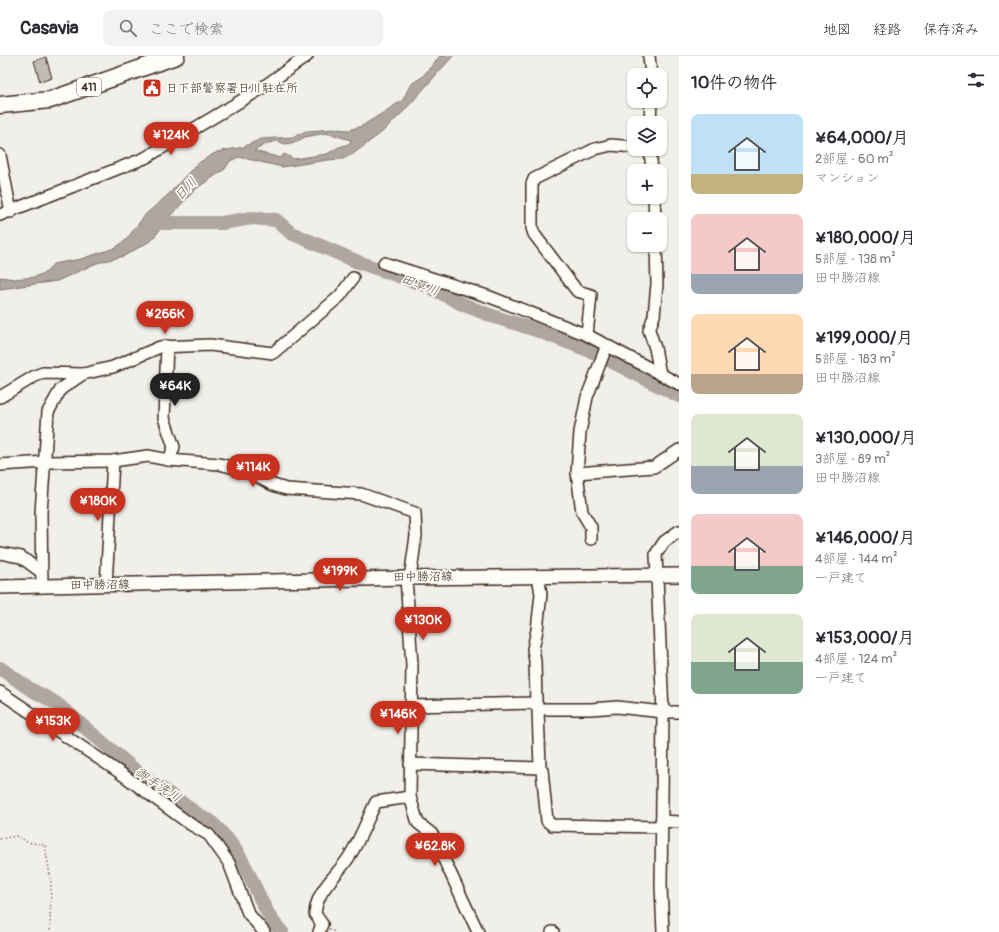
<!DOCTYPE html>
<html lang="ja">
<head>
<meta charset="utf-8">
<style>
	:root { --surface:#fff; --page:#f2f2f3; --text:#2b2b33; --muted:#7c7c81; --line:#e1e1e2; --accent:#c8321e }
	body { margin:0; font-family:Pangolin,"Klee One",sans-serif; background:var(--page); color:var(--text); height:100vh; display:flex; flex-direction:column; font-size:15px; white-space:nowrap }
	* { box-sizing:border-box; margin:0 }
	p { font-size:13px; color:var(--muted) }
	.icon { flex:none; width:22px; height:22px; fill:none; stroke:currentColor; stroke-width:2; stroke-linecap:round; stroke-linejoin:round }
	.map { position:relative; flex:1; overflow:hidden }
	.drawer { display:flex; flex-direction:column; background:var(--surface); width:320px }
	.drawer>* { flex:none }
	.fabs { position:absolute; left:627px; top:12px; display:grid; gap:8px }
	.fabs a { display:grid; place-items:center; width:40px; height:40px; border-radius:8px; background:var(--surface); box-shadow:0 1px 3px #0004; font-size:20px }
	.price { position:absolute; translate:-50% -34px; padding:0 9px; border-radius:14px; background:var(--accent); color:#fff; font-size:13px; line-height:26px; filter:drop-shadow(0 1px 2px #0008) }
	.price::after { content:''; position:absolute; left:50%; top:24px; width:12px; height:9px; margin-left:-6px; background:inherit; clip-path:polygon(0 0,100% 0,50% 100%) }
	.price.active { background:#222; color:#fff }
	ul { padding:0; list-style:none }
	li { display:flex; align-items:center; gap:12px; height:100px; padding:0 12px }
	li span { display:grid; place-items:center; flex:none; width:112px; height:80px; border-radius:8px; color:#555 }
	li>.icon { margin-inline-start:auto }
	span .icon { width:48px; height:48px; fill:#fffc; stroke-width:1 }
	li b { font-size:17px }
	h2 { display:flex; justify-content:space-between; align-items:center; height:48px; padding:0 12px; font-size:17px }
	header { display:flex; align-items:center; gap:24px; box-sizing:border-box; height:56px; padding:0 20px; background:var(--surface); border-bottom:1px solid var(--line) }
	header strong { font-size:19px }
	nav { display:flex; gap:22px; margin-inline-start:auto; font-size:14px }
	.search { width:280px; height:36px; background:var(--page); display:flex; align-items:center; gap:10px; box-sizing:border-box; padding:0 14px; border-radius:8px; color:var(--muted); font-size:15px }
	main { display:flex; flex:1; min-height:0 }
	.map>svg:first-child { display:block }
</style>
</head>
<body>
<header>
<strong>Casavia</strong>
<div class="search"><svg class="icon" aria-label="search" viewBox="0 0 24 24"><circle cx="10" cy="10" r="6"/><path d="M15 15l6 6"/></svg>ここで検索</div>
<nav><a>地図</a><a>経路</a><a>保存済み</a></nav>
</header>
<main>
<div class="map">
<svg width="679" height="876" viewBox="0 0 679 876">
	<rect width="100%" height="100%" fill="#f1efea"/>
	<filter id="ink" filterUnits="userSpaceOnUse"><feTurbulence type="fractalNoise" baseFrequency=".025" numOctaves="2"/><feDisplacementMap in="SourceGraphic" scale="8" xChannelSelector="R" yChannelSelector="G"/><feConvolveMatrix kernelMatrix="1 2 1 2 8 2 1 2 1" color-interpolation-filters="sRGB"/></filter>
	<g filter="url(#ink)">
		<path fill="#aea69f" stroke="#80746b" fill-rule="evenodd" d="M440 0H453L403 56 381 77 353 98 343 103 328 104 282 111 239 101 230 105 225 113 197 132 167 163 176 167 162 171 152 184 124 200 97 207 57 225 0 233V221L15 223 34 221 47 216 53 208 81 203 115 192 126 184 146 158 169 138 189 116 200 106 217 96 243 91 261 83 293 81 306 75 334 73 349 74 362 70 403 44 410 29 422 21ZM326 77 351 84 349 88 339 91 327 98 294 103 284 98 281 102 254 95 268 87 277 85 285 88 296 86 305 81Z"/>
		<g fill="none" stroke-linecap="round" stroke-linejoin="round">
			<g stroke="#aea69f" stroke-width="14">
				<path d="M158 167H222L252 162 276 164 291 177 358 206 430 231 462 248 492 260 536 274 593 296 679 340"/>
				<path d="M0 612 30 633 56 647 135 714 206 764H209C223 777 235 791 244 808 254 827 267 863 282 876"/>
			</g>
		</g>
		<path fill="#c1bcb4" stroke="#3b2a1e" d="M46 1 52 22 40 26 34 5Z"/>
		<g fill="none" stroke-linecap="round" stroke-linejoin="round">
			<defs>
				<g id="minor">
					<path d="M649 0 651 19"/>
					<path d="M650 67 651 45"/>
					<path d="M650 93 652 115"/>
					<path d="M0 99 11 156"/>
					<path d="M654 141 655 163"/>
					<path d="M0 159 145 102 259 34 307 0"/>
					<path d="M656 189 657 228 654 260 649 274 655 292 660 318"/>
					<path d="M384 207 490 241 587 279 679 328"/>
					<path d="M587 279 591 239 577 235 534 178 532 172V128L534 123 595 93 611 89 634 91"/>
					<path d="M167 290 164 362 174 391 169 404"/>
					<path d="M0 341 35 320 43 317 83 318"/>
					<path d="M0 409 46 406 113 405 148 400 169 404 219 408 247 415 273 429 286 433 361 438 415 457 416 480 410 522"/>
					<path d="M577 417 654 411 679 394"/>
					<path d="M591 483V471L582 456 577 417 580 376 587 341 607 289"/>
					<path d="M0 497 21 501 40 515"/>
					<path d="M538 520 541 538 537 574 533 593 535 605 536 647 538 653 540 712 542 714 547 765 552 769 661 771"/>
					<path d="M406 522 412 609 410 741 418 767 432 778 478 876"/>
					<path d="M106 529 113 405"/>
					<path d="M42 531 41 457 48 356 61 333 83 318 113 311 160 291 210 289 273 297 340 240 353 222"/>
					<path d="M0 636 119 716 190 768 209 779 229 807 248 857 264 876"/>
					<path d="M411 650 536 647"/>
					<path d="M538 653H591L617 651 663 656H679"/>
					<path d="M410 708 540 712"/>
					<path d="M661 765 679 766"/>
					<path d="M319 876 322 868 315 858C317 833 336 821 349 801 360 784 367 764 376 746L410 741"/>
					<path d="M552 876H553"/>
					<path d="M663 876 661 830 663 656 656 498 664 486 679 475"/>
				</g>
				<path id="major" d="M0 531 406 522 679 519"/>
				<path id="highway" d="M0 49 50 44 176 0"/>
			</defs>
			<use href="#minor" stroke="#3b2a1e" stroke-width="14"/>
			<use href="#major" stroke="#3b2a1e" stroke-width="16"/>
			<use href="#highway" stroke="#3b2a1e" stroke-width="19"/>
			<g stroke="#3b2a1e" stroke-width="1.5" stroke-dasharray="1 3" stroke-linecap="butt">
				<path d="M0 783 17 780 27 786 45 789 51 825 50 876"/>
				<path d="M329 873 335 876"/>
			</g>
			<use href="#minor" stroke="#fdfcf7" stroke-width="11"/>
			<use href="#major" stroke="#fdfcf7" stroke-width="13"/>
			<use href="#highway" stroke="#fdfcf7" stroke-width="16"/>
		</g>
	</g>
	<defs>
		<symbol id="civic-square" viewBox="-11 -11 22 22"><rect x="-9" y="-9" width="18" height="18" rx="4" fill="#c8321e" stroke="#fdfcf7"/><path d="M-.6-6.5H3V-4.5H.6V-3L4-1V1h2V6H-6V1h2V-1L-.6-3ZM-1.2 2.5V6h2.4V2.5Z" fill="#fff"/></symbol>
	</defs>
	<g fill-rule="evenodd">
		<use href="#civic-square" x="141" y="21" width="22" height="22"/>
	</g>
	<g text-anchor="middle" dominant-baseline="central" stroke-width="3.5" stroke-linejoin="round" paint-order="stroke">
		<rect fill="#fdfcf7" stroke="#75695f" stroke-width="1" x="77" y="22" width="24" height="18" rx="3"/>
		<g font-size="11" font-weight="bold" fill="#3b2a1e">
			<text x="89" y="31">411</text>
		</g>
		<g font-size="12" fill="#3b2a1e" stroke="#fdfcf7" text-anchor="start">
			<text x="166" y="32">日下部警察署日川駐在所</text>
		</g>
		<g font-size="12" fill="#3b2a1e" stroke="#fdfcf7">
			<text transform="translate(423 521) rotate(-1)">田中勝沼線</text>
			<text transform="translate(100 529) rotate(-1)">田中勝沼線</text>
		</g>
		<g font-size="13" font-style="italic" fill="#63554b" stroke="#fdfcf7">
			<text transform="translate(186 133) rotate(-47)">日川</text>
			<text transform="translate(420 229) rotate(21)">田草川</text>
			<text transform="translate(158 729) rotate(34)">御手洗川</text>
		</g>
	</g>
</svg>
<div class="fabs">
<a><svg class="icon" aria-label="locate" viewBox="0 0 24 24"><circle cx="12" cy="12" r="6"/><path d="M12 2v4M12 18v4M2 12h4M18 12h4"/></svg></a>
<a><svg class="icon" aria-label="layers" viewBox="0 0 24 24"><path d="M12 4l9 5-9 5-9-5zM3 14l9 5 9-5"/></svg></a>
<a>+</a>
<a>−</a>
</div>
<b class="price" style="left:171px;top:100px">¥124K</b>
<b class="price" style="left:165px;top:279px">¥266K</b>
<b class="price active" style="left:175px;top:351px">¥64K</b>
<b class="price" style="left:253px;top:432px">¥114K</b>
<b class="price" style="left:98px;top:466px">¥180K</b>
<b class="price" style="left:340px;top:536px">¥199K</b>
<b class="price" style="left:423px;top:585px">¥130K</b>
<b class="price" style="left:398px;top:679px">¥146K</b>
<b class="price" style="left:53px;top:686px">¥153K</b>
<b class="price" style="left:435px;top:811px">¥62.8K</b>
</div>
<section class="drawer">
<h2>10件の物件<svg class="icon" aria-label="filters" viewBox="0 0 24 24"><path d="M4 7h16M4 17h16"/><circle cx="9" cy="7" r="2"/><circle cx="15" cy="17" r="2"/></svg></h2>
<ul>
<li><span style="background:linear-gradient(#bfe0f5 75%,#c2b280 0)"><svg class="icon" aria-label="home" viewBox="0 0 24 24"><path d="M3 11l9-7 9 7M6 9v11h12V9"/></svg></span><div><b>¥64,000/月</b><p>2部屋 · 60 m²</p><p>マンション</p></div></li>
<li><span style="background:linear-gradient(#f6c9c9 75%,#9aa5b1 0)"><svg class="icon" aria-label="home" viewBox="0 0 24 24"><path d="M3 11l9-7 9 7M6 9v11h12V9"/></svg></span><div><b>¥180,000/月</b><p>5部屋 · 138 m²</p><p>田中勝沼線</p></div></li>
<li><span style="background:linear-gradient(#ffd9b3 75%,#b9a48a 0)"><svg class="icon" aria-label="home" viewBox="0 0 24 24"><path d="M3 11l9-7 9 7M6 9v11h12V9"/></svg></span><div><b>¥199,000/月</b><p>5部屋 · 183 m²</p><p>田中勝沼線</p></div></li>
<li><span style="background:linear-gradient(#dfe7d0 65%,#9aa5b1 0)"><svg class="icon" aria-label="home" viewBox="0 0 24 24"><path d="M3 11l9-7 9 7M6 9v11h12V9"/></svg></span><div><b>¥130,000/月</b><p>3部屋 · 89 m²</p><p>田中勝沼線</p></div></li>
<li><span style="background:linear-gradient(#f6c9c9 65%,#7fa58c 0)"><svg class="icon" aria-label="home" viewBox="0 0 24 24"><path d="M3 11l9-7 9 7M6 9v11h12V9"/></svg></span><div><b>¥146,000/月</b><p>4部屋 · 144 m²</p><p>一戸建て</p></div></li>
<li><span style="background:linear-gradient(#dfe7d0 60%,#7fa58c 0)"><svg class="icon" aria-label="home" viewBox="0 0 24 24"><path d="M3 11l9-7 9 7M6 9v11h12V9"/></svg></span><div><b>¥153,000/月</b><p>4部屋 · 124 m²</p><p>一戸建て</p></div></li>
</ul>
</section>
</main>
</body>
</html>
